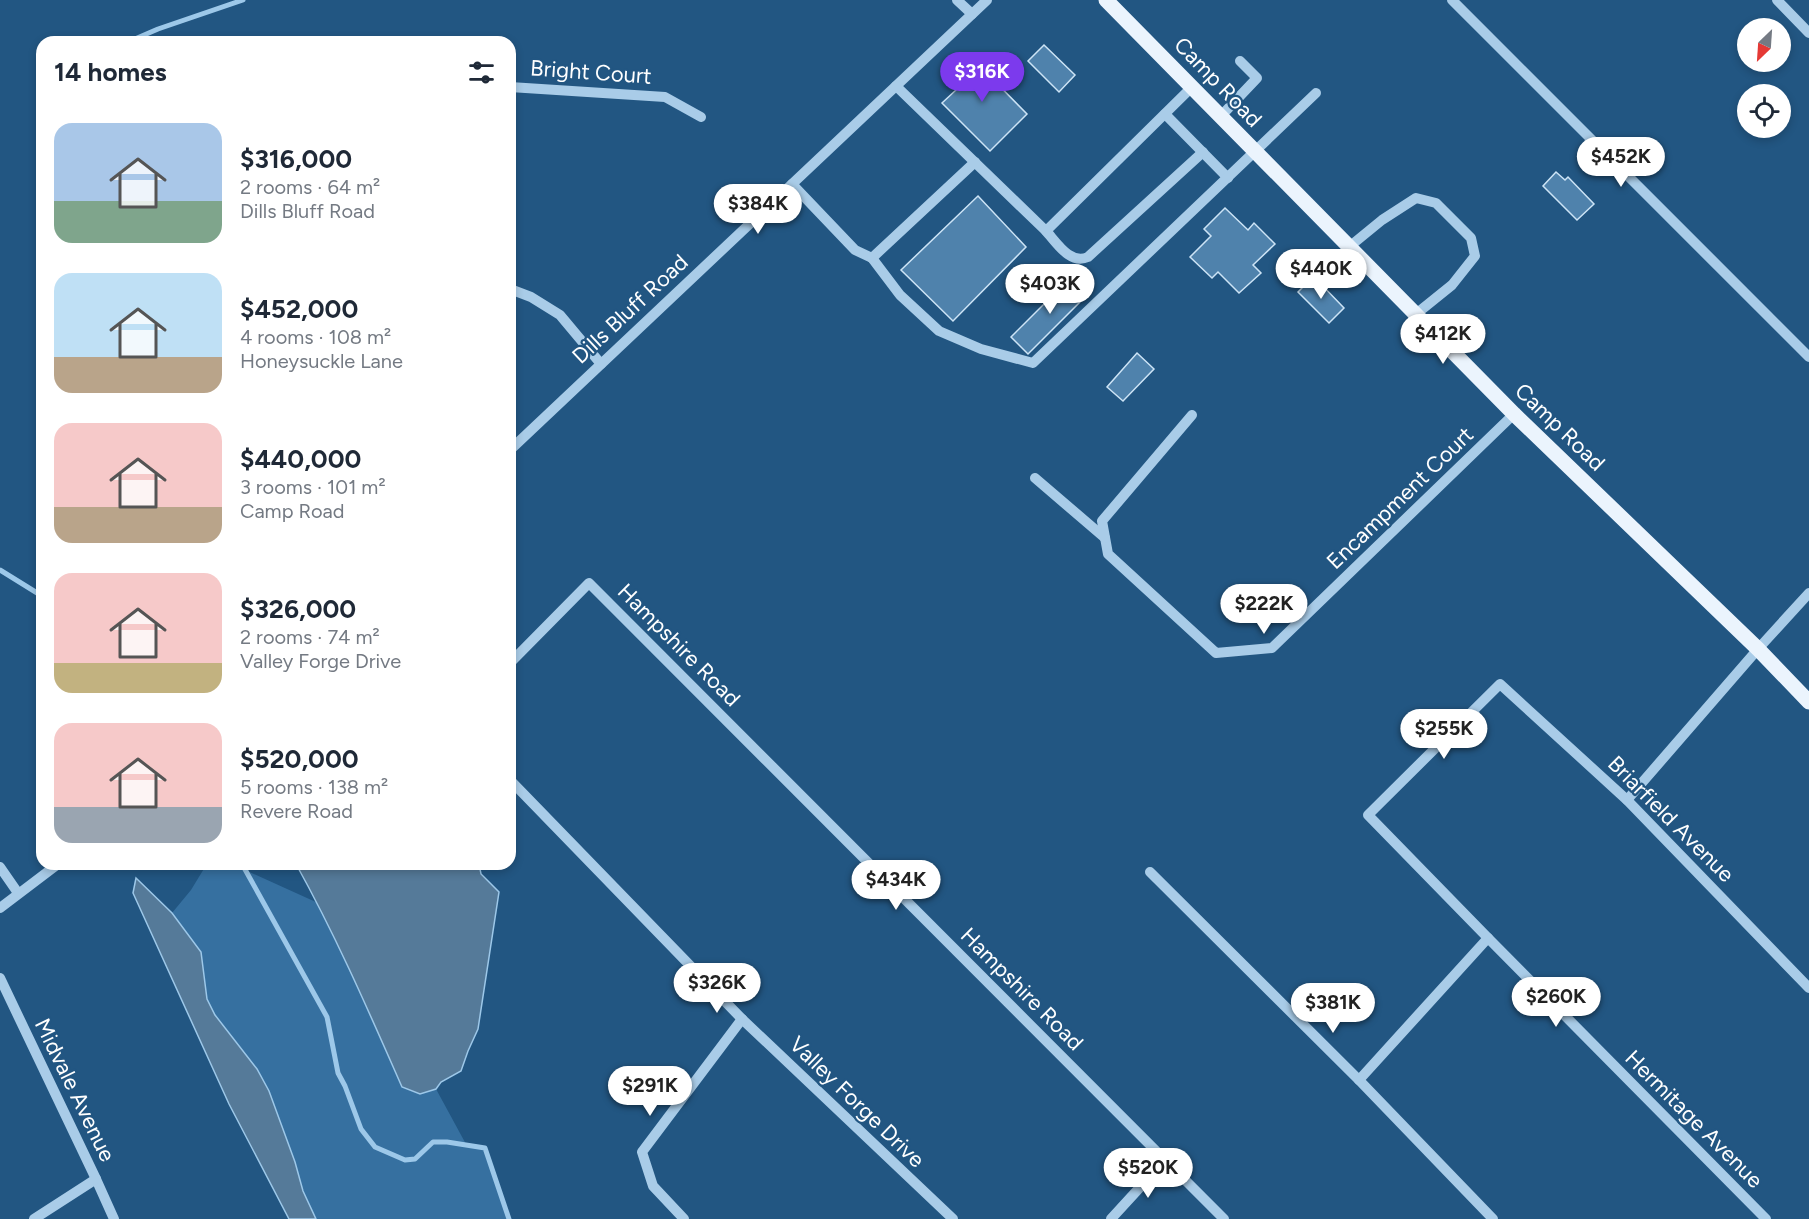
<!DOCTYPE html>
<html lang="en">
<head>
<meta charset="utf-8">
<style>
	:root { --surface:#fff; --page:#f6f6f7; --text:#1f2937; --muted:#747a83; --accent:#7c3aed }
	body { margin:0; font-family:Figtree,sans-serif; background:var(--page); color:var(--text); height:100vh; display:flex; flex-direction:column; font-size:22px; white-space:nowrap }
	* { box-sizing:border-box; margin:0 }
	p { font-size:20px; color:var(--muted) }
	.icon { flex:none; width:33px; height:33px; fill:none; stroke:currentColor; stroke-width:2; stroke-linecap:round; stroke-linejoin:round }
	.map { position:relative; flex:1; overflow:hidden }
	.details { position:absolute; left:36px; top:36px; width:480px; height:834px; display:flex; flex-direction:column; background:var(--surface); border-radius:18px; box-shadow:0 3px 9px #0003 }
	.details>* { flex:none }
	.needle { width:39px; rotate:205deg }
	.buttons { position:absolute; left:1737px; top:18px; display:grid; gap:12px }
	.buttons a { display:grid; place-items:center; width:54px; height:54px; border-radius:50%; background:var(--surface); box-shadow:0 3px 9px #0003; font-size:30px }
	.price { position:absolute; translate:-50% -51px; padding:0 14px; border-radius:21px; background:#fff; color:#222; font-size:20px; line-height:39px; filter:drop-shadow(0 2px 3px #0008) }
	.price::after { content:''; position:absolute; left:50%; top:36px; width:18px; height:14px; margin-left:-9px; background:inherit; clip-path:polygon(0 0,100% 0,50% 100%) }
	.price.selected { background:var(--accent); color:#fff }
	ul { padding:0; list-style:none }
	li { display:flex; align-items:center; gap:18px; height:150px; padding:0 18px }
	li span { display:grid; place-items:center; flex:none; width:168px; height:120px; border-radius:18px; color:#555 }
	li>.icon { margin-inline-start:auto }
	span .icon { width:72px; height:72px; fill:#fffc; stroke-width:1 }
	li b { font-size:26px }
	h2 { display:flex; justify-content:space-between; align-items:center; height:72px; padding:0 18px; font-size:26px }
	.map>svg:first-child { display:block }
</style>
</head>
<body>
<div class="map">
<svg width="1809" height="1219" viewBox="0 0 1809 1219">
	<rect width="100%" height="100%" fill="#225682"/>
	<path fill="#3670a0" d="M205 867 245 870 318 903 366 1005 402 1087 420 1094 436 1089 467 1146 485 1148 509 1219H316L303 1191 257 1069 215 1015 207 999 201 952 172 913 191 890Z"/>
	<g fill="#557a99" stroke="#9dc8e9" stroke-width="1.5">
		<path d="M296 864H479L481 874 499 892 478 1029 468 1051 461 1071 441 1082 436 1089 420 1094 402 1087C369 1012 336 936 296 864Z"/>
		<path d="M136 878 172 913 201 952 207 999 215 1015 257 1069 269 1091 295 1162 303 1191 316 1219H289L229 1104 133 893Z"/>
	</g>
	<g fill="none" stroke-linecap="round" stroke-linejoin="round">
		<g stroke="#9dc8e9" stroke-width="5">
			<path d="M128 42 158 29 243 0"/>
			<path d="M0 570 42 596"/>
			<path d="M242 864 327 1017 338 1073 345 1086 361 1129 375 1147 405 1160 415 1159 433 1142H447L485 1148 509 1219"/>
		</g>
	</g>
	<g fill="#4f82ac" stroke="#cde4f6" stroke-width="1.5">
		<path d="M1044 45 1075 75 1059 92 1028 61Z"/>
		<path d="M968 54 1027 114 990 151 942 103 956 90 944 77Z"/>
		<path d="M1556 172 1565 180 1568 177 1594 204 1577 220 1543 186Z"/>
		<path d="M978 196 1026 247 953 321 901 270Z"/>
		<path d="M1225 208 1248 230 1254 223 1275 244 1253 265 1261 273 1239 293 1218 272 1212 278 1190 257 1211 236 1204 229Z"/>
		<path d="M1072 276 1089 293 1028 354 1011 337Z"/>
		<path d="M1312 278 1319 282 1344 308 1329 323 1298 292Z"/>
		<path d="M1137 353 1154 369 1123 401 1107 387Z"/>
	</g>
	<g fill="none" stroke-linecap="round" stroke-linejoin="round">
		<g stroke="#a9cce8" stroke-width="10">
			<path d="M957 0 972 14"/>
			<path d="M1452 0 1809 357"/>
			<path d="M1777 0 1809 33"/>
			<path d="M896 86 1046 231 1192 87"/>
			<path d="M510 87 665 97 701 117"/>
			<path d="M1165 114 1228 178"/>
			<path d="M1221 116 1257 78 1240 61"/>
			<path d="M792 184 855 250 872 258 975 162"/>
			<path d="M1046 231C1057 243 1070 265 1088 257L1203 152"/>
			<path d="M1349 247 1382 220 1416 198 1436 203 1471 238 1475 256 1452 285 1416 314"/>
			<path d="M872 258 900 295 939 331 981 349 1033 363 1316 93"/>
			<path d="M510 289 531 297 560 315 601 364"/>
			<path d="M1192 415 1102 521 1108 554 1216 653 1272 648 1514 414"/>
			<path d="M510 450 987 0"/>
			<path d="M1035 478 1105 538"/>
			<path d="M510 663 589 583 1224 1219"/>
			<path d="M510 780 742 1019 953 1219"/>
			<path d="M1627 800 1758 649 1809 593"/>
			<path d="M0 867 18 893"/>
			<path d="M1150 872 1359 1080 1493 1219"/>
			<path d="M0 908 58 864"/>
			<path d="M0 978 96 1179 114 1219"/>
			<path d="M1359 1080 1488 938"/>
			<path d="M34 1219 96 1179"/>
			<path d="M684 1219 653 1186 642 1152 742 1019"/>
			<path d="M1111 1219 1165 1160"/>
			<path d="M1766 1219 1488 938 1368 815 1500 684 1627 800 1809 988"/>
		</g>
		<path stroke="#ebf4fd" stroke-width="15" d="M1106 0 1514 414 1758 649 1809 702"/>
	</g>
	<g text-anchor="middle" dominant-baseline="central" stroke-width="4.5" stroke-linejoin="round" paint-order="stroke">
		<g font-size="22" fill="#fff" stroke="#225682">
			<text transform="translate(591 72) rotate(4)">Bright Court</text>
			<text transform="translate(1218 82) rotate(46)">Camp Road</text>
			<text transform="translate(630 309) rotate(-43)">Dills Bluff Road</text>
			<text transform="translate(1560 427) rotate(44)">Camp Road</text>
			<text transform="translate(1400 498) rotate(-44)">Encampment Court</text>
			<text transform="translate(679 645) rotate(45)">Hampshire Road</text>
			<text transform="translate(1671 819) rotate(45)">Briarfield Avenue</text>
			<text transform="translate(1022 989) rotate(45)">Hampshire Road</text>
			<text transform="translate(75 1090) rotate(64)">Midvale Avenue</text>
			<text transform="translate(857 1102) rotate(44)">Valley Forge Drive</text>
			<text transform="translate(1694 1119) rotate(45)">Hermitage Avenue</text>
		</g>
	</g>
</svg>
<div class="buttons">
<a><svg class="needle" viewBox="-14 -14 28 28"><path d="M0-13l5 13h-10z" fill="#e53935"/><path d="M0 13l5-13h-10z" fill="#747a83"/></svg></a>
<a><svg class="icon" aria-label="locate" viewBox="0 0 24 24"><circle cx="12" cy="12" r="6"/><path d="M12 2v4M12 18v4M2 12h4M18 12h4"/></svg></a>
</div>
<b class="price selected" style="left:982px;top:103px">$316K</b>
<b class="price" style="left:1621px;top:188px">$452K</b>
<b class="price" style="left:758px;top:235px">$384K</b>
<b class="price" style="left:1321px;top:300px">$440K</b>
<b class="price" style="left:1050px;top:315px">$403K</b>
<b class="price" style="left:1443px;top:365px">$412K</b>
<b class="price" style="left:1264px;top:635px">$222K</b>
<b class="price" style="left:1444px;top:760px">$255K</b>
<b class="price" style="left:896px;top:911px">$434K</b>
<b class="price" style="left:717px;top:1014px">$326K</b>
<b class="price" style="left:1556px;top:1028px">$260K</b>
<b class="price" style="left:1333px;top:1034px">$381K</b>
<b class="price" style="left:650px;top:1117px">$291K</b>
<b class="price" style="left:1148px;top:1199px">$520K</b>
<section class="details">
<h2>14 homes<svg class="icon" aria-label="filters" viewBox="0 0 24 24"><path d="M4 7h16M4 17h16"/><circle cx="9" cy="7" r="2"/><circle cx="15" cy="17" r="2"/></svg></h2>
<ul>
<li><span style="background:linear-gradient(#a9c7e8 65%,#7fa58c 0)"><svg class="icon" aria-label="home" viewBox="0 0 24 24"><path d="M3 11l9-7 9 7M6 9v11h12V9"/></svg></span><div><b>$316,000</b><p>2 rooms · 64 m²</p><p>Dills Bluff Road</p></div></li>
<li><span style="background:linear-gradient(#bfe0f5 70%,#b9a48a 0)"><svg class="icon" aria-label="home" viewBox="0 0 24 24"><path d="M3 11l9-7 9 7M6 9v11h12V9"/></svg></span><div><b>$452,000</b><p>4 rooms · 108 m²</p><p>Honeysuckle Lane</p></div></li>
<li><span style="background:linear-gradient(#f6c9c9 70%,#b9a48a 0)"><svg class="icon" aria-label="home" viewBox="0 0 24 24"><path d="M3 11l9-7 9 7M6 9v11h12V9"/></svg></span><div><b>$440,000</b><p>3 rooms · 101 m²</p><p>Camp Road</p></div></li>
<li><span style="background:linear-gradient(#f6c9c9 75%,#c2b280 0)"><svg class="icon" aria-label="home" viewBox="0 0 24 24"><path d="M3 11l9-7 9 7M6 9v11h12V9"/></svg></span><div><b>$326,000</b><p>2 rooms · 74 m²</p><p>Valley Forge Drive</p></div></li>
<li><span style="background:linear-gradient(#f6c9c9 70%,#9aa5b1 0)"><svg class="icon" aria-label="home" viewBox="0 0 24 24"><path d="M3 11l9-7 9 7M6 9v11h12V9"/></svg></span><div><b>$520,000</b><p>5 rooms · 138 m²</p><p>Revere Road</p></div></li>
</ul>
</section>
</div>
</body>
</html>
